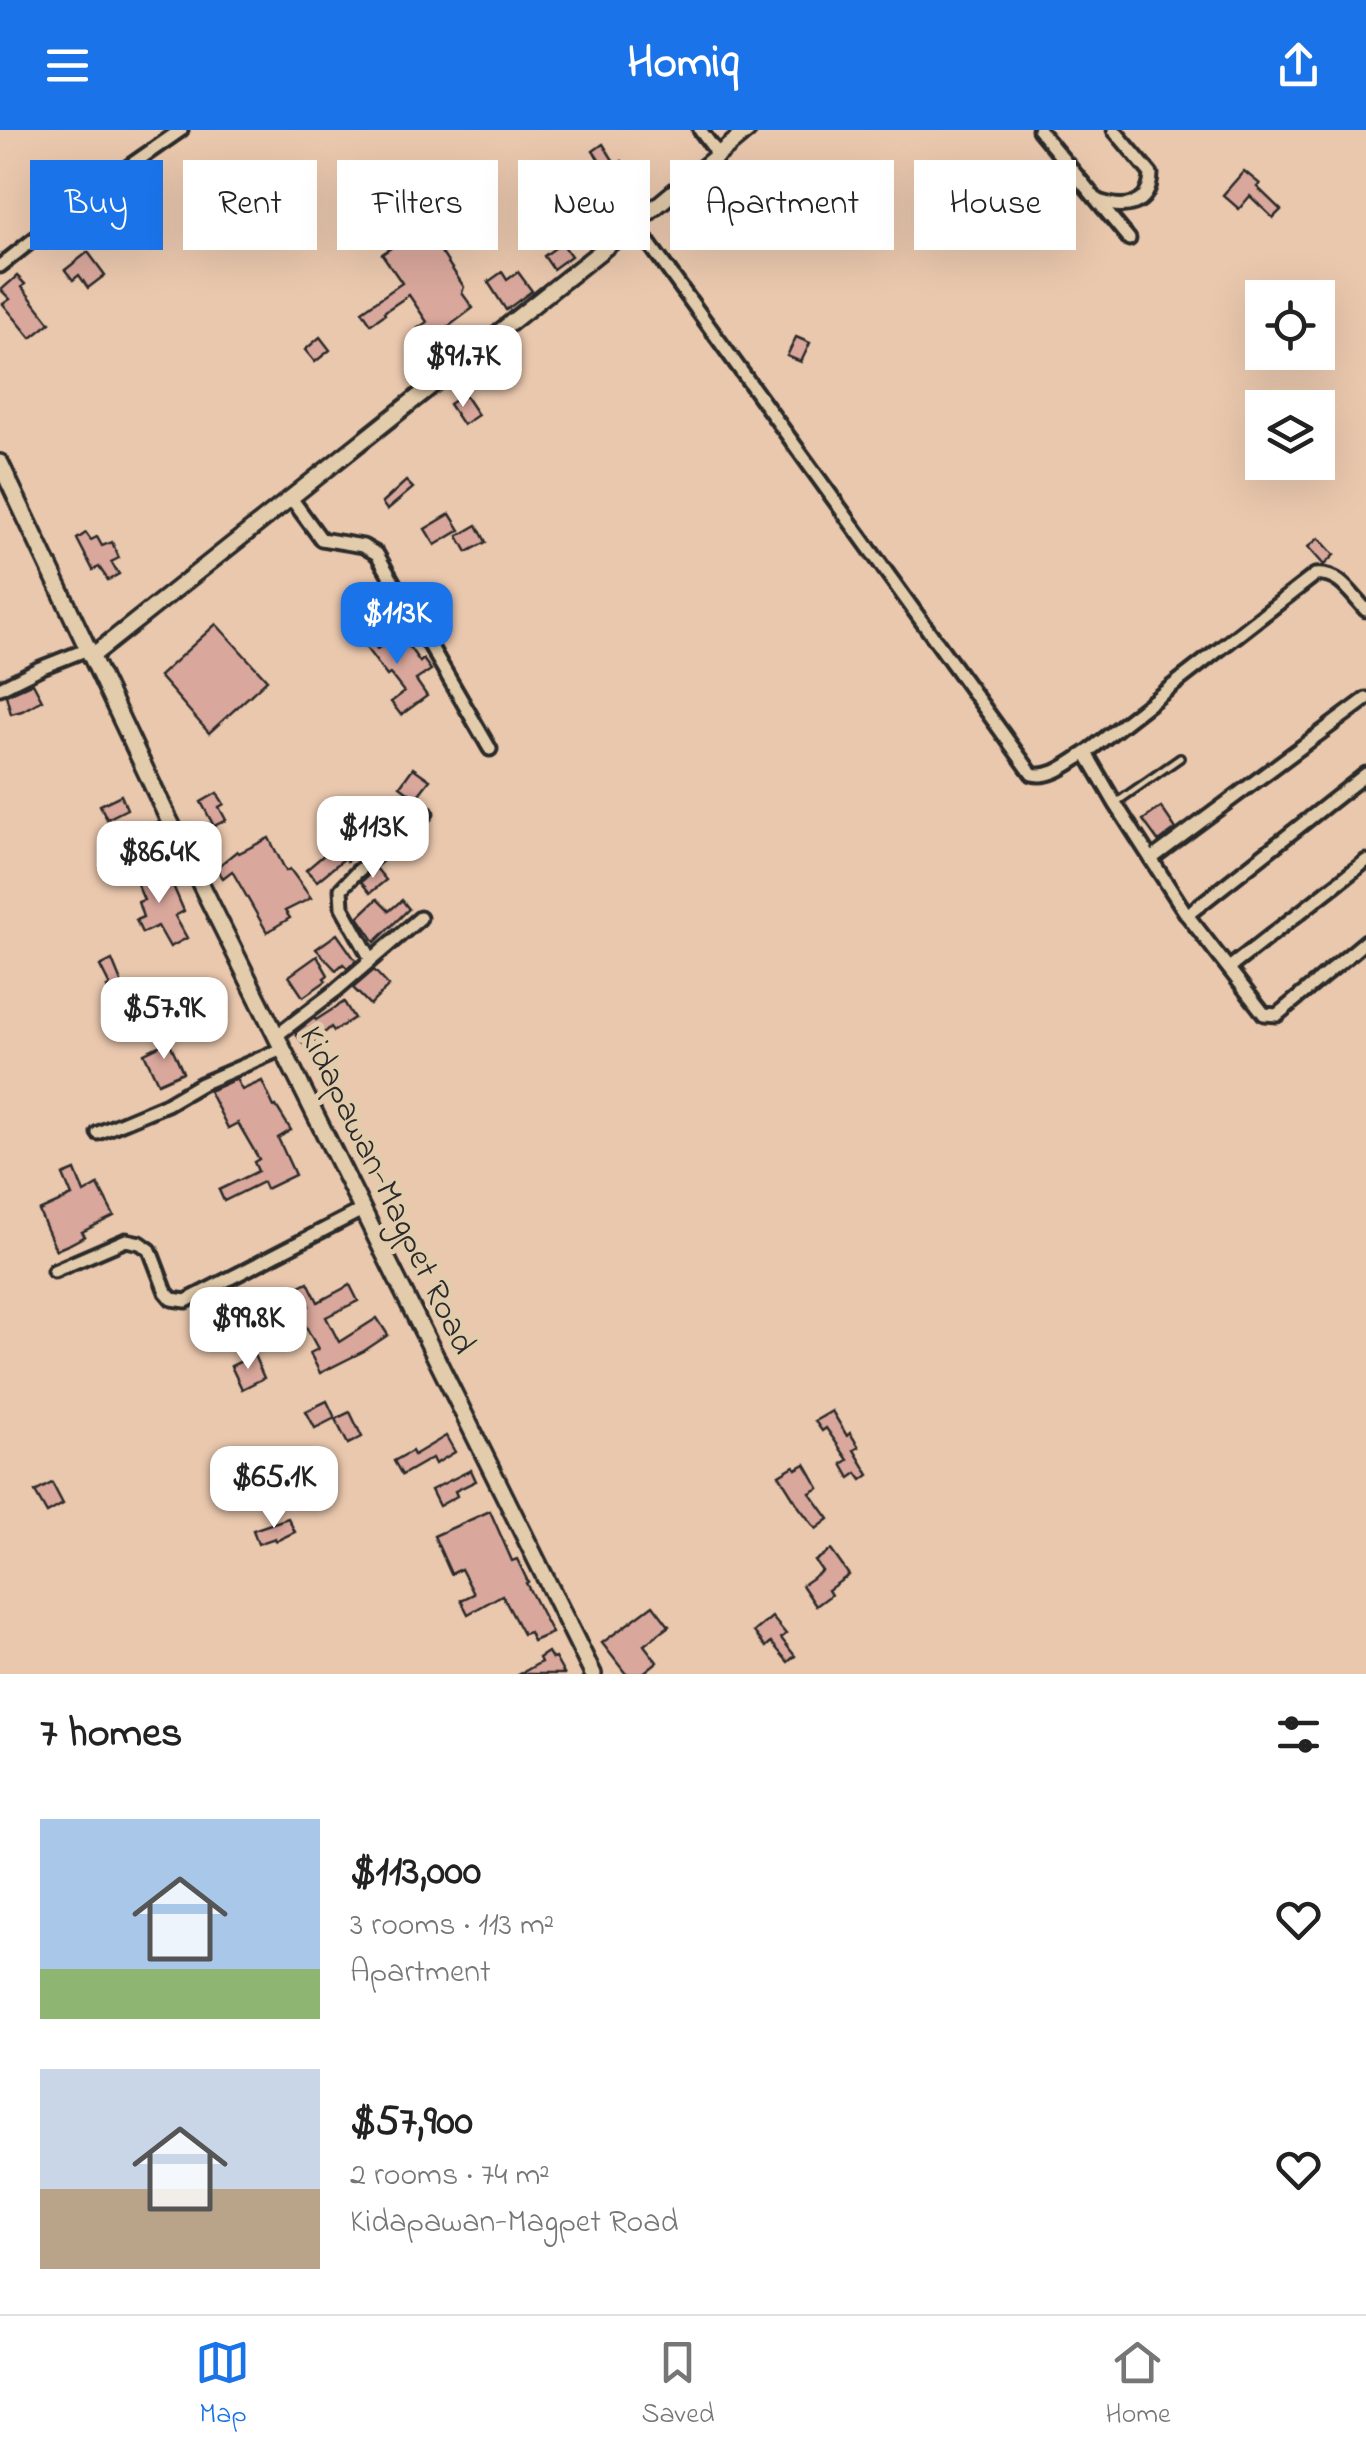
<!DOCTYPE html>
<html lang="en">
<head>
<meta charset="utf-8">
<style>
	:root { --surface:#fff; --page:#f6f6f6; --text:#222; --muted:#767676; --line:#e0e0e0; --accent:#1a73e8 }
	body { margin:0; font-family:"Indie Flower",sans-serif; background:var(--page); color:var(--text); height:100vh; display:flex; flex-direction:column; font-size:38px; white-space:nowrap }
	* { box-sizing:border-box; margin:0 }
	p { font-size:32px; color:var(--muted) }
	.icon { flex:none; width:55px; height:55px; fill:none; stroke:currentColor; stroke-width:2; stroke-linecap:round; stroke-linejoin:round }
	.map { position:relative; height:1544px; overflow:hidden }
	.drawer { display:flex; flex-direction:column; background:var(--surface); flex:1 }
	.drawer>* { flex:none }
	.banner { position:absolute; left:30px; top:30px; width:1308px; height:90px; display:flex; gap:20px }
	.fabs { position:absolute; left:1245px; top:150px; display:grid; gap:20px }
	.fabs a { display:grid; place-items:center; width:90px; height:90px; border-radius:0px; background:var(--surface); box-shadow:0 10px 40px #0002; font-size:50px }
	.price { position:absolute; translate:-50% -85px; padding:0 22px; border-radius:20px; background:#fff; color:#222; font-size:32px; line-height:65px; filter:drop-shadow(0 2px 5px #0008) }
	.price::after { content:''; position:absolute; left:50%; top:60px; width:30px; height:22px; margin-left:-15px; background:inherit; clip-path:polygon(0 0,100% 0,50% 100%) }
	.price.selected { background:var(--accent); color:#fff }
	ul { padding:0; list-style:none }
	li { display:flex; align-items:center; gap:30px; height:250px; padding:0 40px }
	li span { display:grid; place-items:center; flex:none; width:280px; height:200px; border-radius:0px; color:#555 }
	li>.icon { margin-inline-start:auto }
	span .icon { width:120px; height:120px; fill:#fffc; stroke-width:1 }
	li b { font-size:42px }
	h2 { display:flex; justify-content:space-between; align-items:center; height:120px; padding:0 40px; font-size:42px }
	.chip { padding:0 35px; border-radius:0px; background:var(--surface); box-shadow:0 10px 40px #0002; font-size:35px; line-height:90px }
	.chip.selected { background:var(--accent); color:#fff }
	header { display:flex; justify-content:space-between; align-items:center; height:130px; padding:0 40px; background:var(--accent); color:#fff; font-size:45px; font-weight:700 }
	.menu { display:flex; justify-content:space-around; align-items:center; height:140px; border-top:2px solid var(--line); background:var(--surface); font-size:28px; color:var(--muted) }
	.menu a { display:grid; justify-items:center; gap:5px }
	.menu .selected { color:var(--accent) }
	.map>svg:first-child { display:block }
</style>
</head>
<body>
<header><svg class="icon" aria-label="menu" viewBox="0 0 24 24"><path d="M4 6h16M4 12h16M4 18h16"/></svg>Homiq<svg class="icon" aria-label="share" viewBox="0 0 24 24"><path d="M12 15V3M7 8l5-5 5 5M5 13v7h14v-7"/></svg></header>
<div class="map">
<svg width="1366" height="1544" viewBox="0 0 1366 1544">
	<rect width="100%" height="100%" fill="#eac8ae"/>
	<filter id="ink" filterUnits="userSpaceOnUse"><feTurbulence type="fractalNoise" baseFrequency=".01" numOctaves="2"/><feDisplacementMap in="SourceGraphic" scale="20" xChannelSelector="R" yChannelSelector="G"/><feConvolveMatrix kernelMatrix="1 2 1 2 8 2 1 2 1" color-interpolation-filters="sRGB"/></filter>
	<g filter="url(#ink)">
		<g fill="#d9a79c" stroke="#2b2b2b" stroke-width="2.5">
			<path d="M603 14 616 35 622 31 629 40 625 43 642 74 617 90 607 75 611 72 600 56 612 49 593 21Z"/>
			<path d="M1244 41 1260 54 1257 57 1281 80 1273 88 1250 66 1239 79 1223 65Z"/>
			<path d="M424 96 464 157 462 163 473 178 428 212 418 198 427 192 409 165 384 182 385 184 371 194 362 181 402 153 382 124Z"/>
			<path d="M562 113 571 126 553 139 544 126Z"/>
			<path d="M88 122 105 145 88 158 79 145 73 150 65 140Z"/>
			<path d="M502 142 507 150 518 142 532 161 506 180 488 152Z"/>
			<path d="M17 146 25 154 22 157 50 193 31 208 3 174 10 169 1 160Z"/>
			<path d="M320 207 330 220 315 232 305 220Z"/>
			<path d="M796 207 810 213 801 232 787 226Z"/>
			<path d="M464 264 478 285 463 295 449 274Z"/>
			<path d="M406 351 413 358 387 380 382 373Z"/>
			<path d="M450 384 460 400 435 415 425 399Z"/>
			<path d="M477 395 486 412 467 422 458 406Z"/>
			<path d="M86 403 91 410 97 407 102 416 112 412 119 428 111 432 119 444 108 450 99 437 93 440 77 409Z"/>
			<path d="M1319 408 1334 425 1324 435 1308 417Z"/>
			<path d="M366 493 377 519 399 503 420 532 423 529 431 540 416 550 427 566 401 585 391 572 404 562 390 544 387 546 364 515 361 516 354 498Z"/>
			<path d="M216 494 267 550 209 603 159 546Z"/>
			<path d="M33 553 42 570 22 581 11 584 6 565Z"/>
			<path d="M413 638 430 650 416 668 400 656Z"/>
			<path d="M217 663 224 674 219 677 226 690 214 696 201 672Z"/>
			<path d="M121 665 127 679 107 689 100 675Z"/>
			<path d="M368 675 379 687 354 710 344 699Z"/>
			<path d="M1161 677 1176 699 1159 712 1143 690Z"/>
			<path d="M269 708 286 741 290 739 311 768 285 781 290 788 267 802 232 741 223 748 216 738 237 721 239 723Z"/>
			<path d="M348 708 359 718 347 731 345 728 317 751 306 740 331 719 335 723Z"/>
			<path d="M142 735 150 752 168 744 184 781 175 786 187 808 170 817 158 796 142 803 136 790 143 787 138 772 144 770 131 740Z"/>
			<path d="M376 738 386 750 370 763 361 752Z"/>
			<path d="M377 769 389 781 402 770 409 779 375 812 358 787Z"/>
			<path d="M337 804 356 831 347 838 343 834 336 840 316 819Z"/>
			<path d="M317 826 328 845 324 848 326 851 303 867 289 846Z"/>
			<path d="M112 830 128 869 114 874 107 857 110 856 100 836Z"/>
			<path d="M374 840 389 856 370 875 353 858Z"/>
			<path d="M344 872 354 888 334 901 331 897 307 918 295 903 314 888 316 890Z"/>
			<path d="M169 911 183 942 158 953 144 923Z"/>
			<path d="M236 949 242 960 262 951 274 977 276 976 291 1000 278 1008 295 1045 266 1059 263 1052 224 1071 219 1060 258 1041 254 1032 259 1029 238 993 228 998 209 961Z"/>
			<path d="M75 1040 84 1063 98 1055 114 1086 82 1102 85 1106 70 1114 56 1120 39 1081 72 1066 63 1045Z"/>
			<path d="M308 1152 318 1172 350 1155 358 1171 326 1187 339 1212 377 1188 388 1205 364 1221 320 1243 310 1223 318 1219 298 1182 309 1176 300 1156Z"/>
			<path d="M254 1225 264 1248 242 1259 231 1236Z"/>
			<path d="M327 1271 335 1288 315 1298 306 1281Z"/>
			<path d="M832 1281 847 1306 850 1303 859 1317 854 1320 869 1345 862 1350 857 1343 850 1348 842 1334 848 1330 826 1298 822 1301 815 1291Z"/>
			<path d="M350 1282 362 1307 348 1314 335 1289Z"/>
			<path d="M446 1306 455 1322 435 1334 432 1328 402 1345 394 1331 412 1321 414 1325Z"/>
			<path d="M805 1334 819 1358 810 1363 829 1389 816 1399 799 1377 779 1345 794 1336 796 1339Z"/>
			<path d="M471 1340 476 1351 455 1361 457 1366 439 1376 431 1360Z"/>
			<path d="M52 1353 63 1374 47 1383 35 1362Z"/>
			<path d="M490 1381 512 1431 517 1429 528 1452 526 1453 552 1503 533 1511 529 1502 523 1504 502 1465 468 1484 461 1470 474 1464 461 1439 451 1444 434 1406Z"/>
			<path d="M288 1388 295 1402 276 1411 275 1408 258 1414 253 1400Z"/>
			<path d="M831 1420 849 1445 828 1460 831 1465 816 1476 802 1455 822 1441 815 1431Z"/>
			<path d="M653 1475 669 1496 644 1515 657 1532 642 1544H626L602 1513Z"/>
			<path d="M772 1487 786 1504 781 1508 795 1526 788 1532 771 1512 766 1517 754 1502Z"/>
			<path d="M548 1522 552 1529 555 1528 564 1544H520L541 1532 539 1528Z"/>
		</g>
		<g fill="none" stroke-linecap="round" stroke-linejoin="round">
			<defs>
				<path id="service" d="M1117 672 1180 628"/>
				<g id="minor">
					<path d="M700 0 718 24"/>
					<path d="M1039 0 1129 109"/>
					<path d="M1098 71C1125 80 1150 77 1151 44L1114 0"/>
					<path d="M635 94 1032 644C1052 649 1069 633 1086 623L1315 445C1339 442 1351 464 1366 480"/>
					<path d="M0 136 105 53 181 0"/>
					<path d="M291 368 321 409 363 416 377 424 490 619"/>
					<path d="M0 558 40 538 88 519"/>
					<path d="M1086 623 1115 673 1187 785 1264 884 1277 885 1366 811"/>
					<path d="M1151 729 1366 569"/>
					<path d="M1187 785 1366 644"/>
					<path d="M371 829 342 777 341 759 357 742 426 683"/>
					<path d="M1229 838 1366 731"/>
					<path d="M276 906 335 861 420 788"/>
					<path d="M98 1003 167 974 201 954 282 919"/>
					<path d="M54 1141 126 1110 140 1113 150 1120 166 1162 172 1169 186 1171 362 1080"/>
				</g>
				<path id="tertiary" d="M92 526 635 94 748 0"/>
				<path id="secondary" d="M0 333 167 686 593 1544"/>
			</defs>
			<use href="#service" stroke="#2b2b2b" stroke-width="12"/>
			<use href="#minor" stroke="#2b2b2b" stroke-width="19"/>
			<use href="#tertiary" stroke="#2b2b2b" stroke-width="21"/>
			<use href="#secondary" stroke="#2b2b2b" stroke-width="22"/>
			<use href="#service" stroke="#e3ccac" stroke-width="5"/>
			<use href="#minor" stroke="#e3ccac" stroke-width="11"/>
			<use href="#tertiary" stroke="#e3ccac" stroke-width="14"/>
			<use href="#secondary" stroke="#e3ccac" stroke-width="15"/>
		</g>
	</g>
	<g text-anchor="middle" dominant-baseline="central" stroke-width="10" stroke-linejoin="round" paint-order="stroke">
		<g font-size="35" fill="#2b2b2b" stroke="#e3ccac">
			<text transform="translate(386 1061) rotate(64)">Kidapawan-Magpet Road</text>
		</g>
	</g>
</svg>
<div class="fabs">
<a><svg class="icon" aria-label="locate" viewBox="0 0 24 24"><circle cx="12" cy="12" r="6"/><path d="M12 2v4M12 18v4M2 12h4M18 12h4"/></svg></a>
<a><svg class="icon" aria-label="layers" viewBox="0 0 24 24"><path d="M12 4l9 5-9 5-9-5zM3 14l9 5 9-5"/></svg></a>
</div>
<b class="price" style="left:463px;top:280px">$91.7K</b>
<b class="price selected" style="left:397px;top:537px">$113K</b>
<b class="price" style="left:373px;top:751px">$113K</b>
<b class="price" style="left:159px;top:776px">$86.4K</b>
<b class="price" style="left:164px;top:932px">$57.9K</b>
<b class="price" style="left:248px;top:1242px">$99.8K</b>
<b class="price" style="left:274px;top:1401px">$65.1K</b>
<div class="banner">
<a class="chip selected">Buy</a>
<a class="chip">Rent</a>
<a class="chip">Filters</a>
<a class="chip">New</a>
<a class="chip">Apartment</a>
<a class="chip">House</a>
</div>
</div>
<section class="drawer">
<h2>7 homes<svg class="icon" aria-label="filters" viewBox="0 0 24 24"><path d="M4 7h16M4 17h16"/><circle cx="9" cy="7" r="2"/><circle cx="15" cy="17" r="2"/></svg></h2>
<ul>
<li><span style="background:linear-gradient(#a9c7e8 75%,#8fb573 0)"><svg class="icon" aria-label="home" viewBox="0 0 24 24"><path d="M3 11l9-7 9 7M6 9v11h12V9"/></svg></span><div><b>$113,000</b><p>3 rooms · 113 m²</p><p>Apartment</p></div><svg class="icon" aria-label="heart" viewBox="0 0 24 24"><path d="M12 20l-8-8c-3-5 5-10 8-4 3-6 11-1 8 4z"/></svg></li>
<li><span style="background:linear-gradient(#c9d6e8 60%,#b9a48a 0)"><svg class="icon" aria-label="home" viewBox="0 0 24 24"><path d="M3 11l9-7 9 7M6 9v11h12V9"/></svg></span><div><b>$57,900</b><p>2 rooms · 74 m²</p><p>Kidapawan-Magpet Road</p></div><svg class="icon" aria-label="heart" viewBox="0 0 24 24"><path d="M12 20l-8-8c-3-5 5-10 8-4 3-6 11-1 8 4z"/></svg></li>
</ul>
</section>
<nav class="menu">
<a class="selected"><svg class="icon" aria-label="map" viewBox="0 0 24 24"><path d="M3 6l6-2 6 2 6-2v14l-6 2-6-2-6 2zM9 4v14M15 6v14"/></svg>Map</a>
<a><svg class="icon" aria-label="saved" viewBox="0 0 24 24"><path d="M7 4h10v16l-5-4-5 4z"/></svg>Saved</a>
<a><svg class="icon" aria-label="home" viewBox="0 0 24 24"><path d="M3 11l9-7 9 7M6 9v11h12V9"/></svg>Home</a>
</nav>
</body>
</html>
